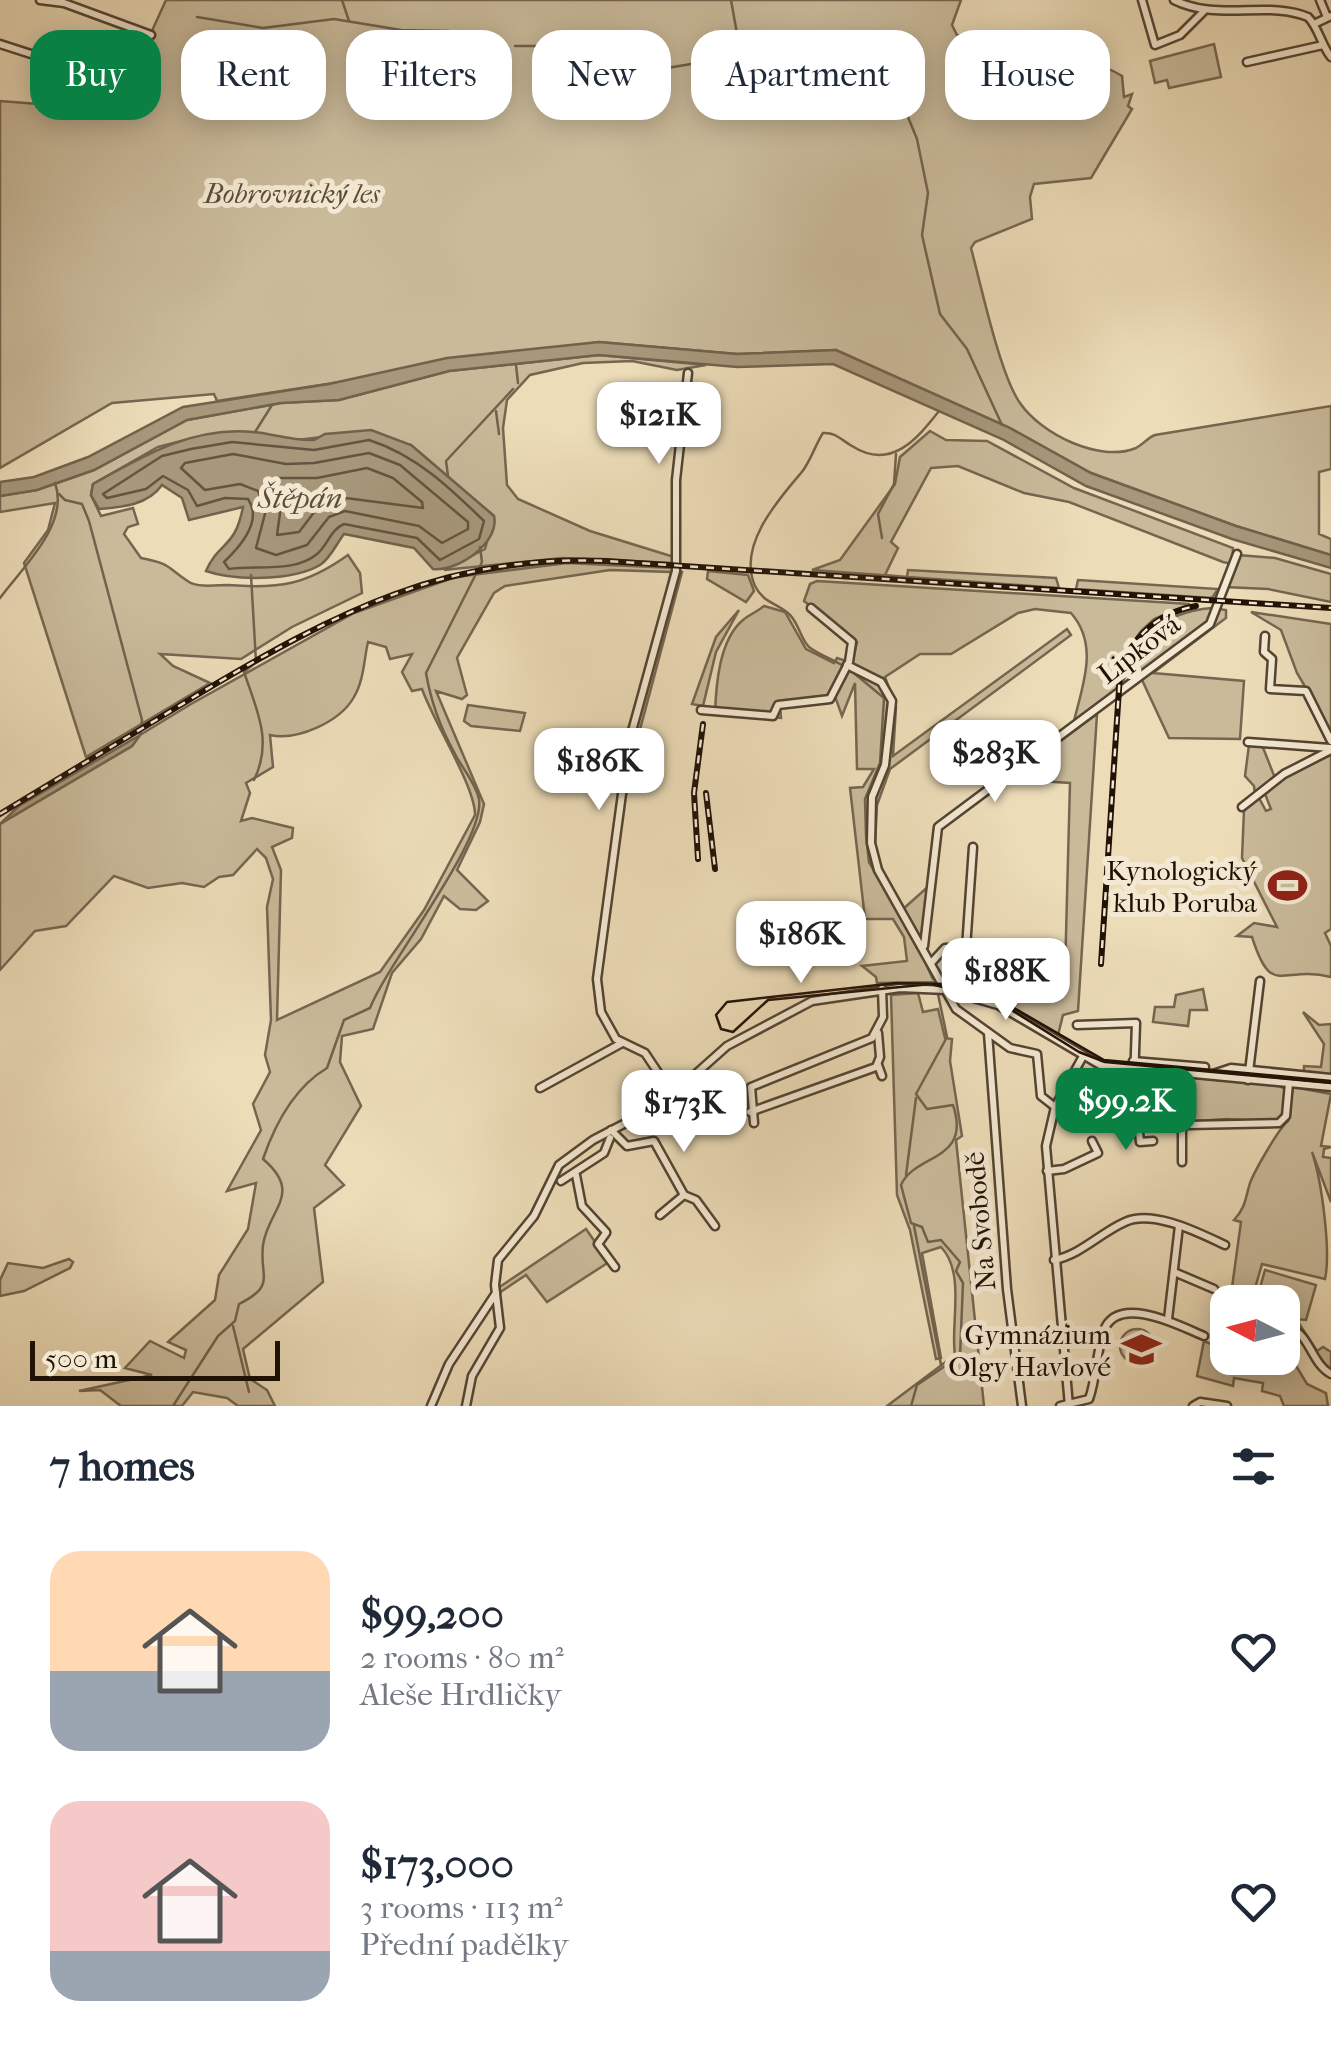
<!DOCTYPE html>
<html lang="en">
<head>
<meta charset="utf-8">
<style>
	:root { --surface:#fff; --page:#f2f2f3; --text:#1f2937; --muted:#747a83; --accent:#0b8043 }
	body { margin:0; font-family:"IM FELL French Canon",serif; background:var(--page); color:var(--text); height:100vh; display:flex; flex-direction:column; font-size:38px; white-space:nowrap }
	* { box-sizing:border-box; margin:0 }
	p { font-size:32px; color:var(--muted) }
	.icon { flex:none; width:55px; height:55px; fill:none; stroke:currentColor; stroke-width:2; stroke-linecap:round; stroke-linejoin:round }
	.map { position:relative; height:1406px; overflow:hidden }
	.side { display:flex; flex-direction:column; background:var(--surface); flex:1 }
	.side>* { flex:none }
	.banner { position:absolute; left:30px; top:30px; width:1272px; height:90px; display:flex; gap:20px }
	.needle { width:65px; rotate:276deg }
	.fabs { position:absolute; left:1210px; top:1285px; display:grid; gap:20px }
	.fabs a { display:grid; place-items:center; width:90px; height:90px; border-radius:20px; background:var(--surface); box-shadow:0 5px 25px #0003; font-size:50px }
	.scale { position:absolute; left:30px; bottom:25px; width:250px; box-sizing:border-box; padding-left:10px; border:5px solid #211206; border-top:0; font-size:28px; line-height:35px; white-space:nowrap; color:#211206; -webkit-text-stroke:8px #f3e8d1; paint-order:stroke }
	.price { position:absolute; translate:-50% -85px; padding:0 22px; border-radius:20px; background:#fff; color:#222; font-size:32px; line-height:65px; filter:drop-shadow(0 2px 5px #0008) }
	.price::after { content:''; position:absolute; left:50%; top:60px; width:30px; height:22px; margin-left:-15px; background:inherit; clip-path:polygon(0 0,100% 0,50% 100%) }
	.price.on { background:var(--accent); color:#fff }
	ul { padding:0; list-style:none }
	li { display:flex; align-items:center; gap:30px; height:250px; padding:0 50px }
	li span { display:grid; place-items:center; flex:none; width:280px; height:200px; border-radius:30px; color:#555 }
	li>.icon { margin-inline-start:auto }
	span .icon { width:120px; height:120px; fill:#fffc; stroke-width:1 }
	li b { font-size:42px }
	h2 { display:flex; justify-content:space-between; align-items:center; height:120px; padding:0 50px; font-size:42px }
	.pill { padding:0 35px; border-radius:30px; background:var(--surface); box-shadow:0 5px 25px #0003; font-size:35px; line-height:90px }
	.pill.on { background:var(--accent); color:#fff }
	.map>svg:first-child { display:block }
</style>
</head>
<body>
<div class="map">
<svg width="1331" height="1406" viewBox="0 0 1331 1406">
	<rect width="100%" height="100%" fill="#ecdcb8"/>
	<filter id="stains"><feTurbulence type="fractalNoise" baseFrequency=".002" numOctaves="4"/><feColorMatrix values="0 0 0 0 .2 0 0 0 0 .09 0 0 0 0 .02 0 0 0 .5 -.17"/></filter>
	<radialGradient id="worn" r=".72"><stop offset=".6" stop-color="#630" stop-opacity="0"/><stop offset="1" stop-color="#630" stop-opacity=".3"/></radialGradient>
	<g fill="#c9ba9a" stroke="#756650" stroke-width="2.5" fill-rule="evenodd">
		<path d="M166 0H961L952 25 957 35C983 38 1002 24 1026 38L1033 61C1059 74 1081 50 1122 76L1124 97 1132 94 1128 106 1132 109 1091 178 1034 184 1030 197 1032 219 975 242 971 248C981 285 1000 375 1020 403 1041 434 1100 463 1136 448 1144 444 1147 438 1155 435L1331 406V469L1319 472V534L1331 539V555L1236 526 1091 473 1008 427 836 350 737 354 599 342 217 401 214 394 112 403 0 468V101L116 110Z"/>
		<path d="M1214 44 1221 77 1169 88 1167 80 1155 83 1150 61Z"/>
		<path d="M599 355 706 365 677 370 632 361 583 363 530 375 507 400 503 428 507 485 518 499 590 531 674 557V563L562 558 444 570 485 549 494 516 411 445 346 434 289 441 231 432 189 439 158 447 93 484 91 495 101 516 133 508 138 524 128 527 124 534 141 558C172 564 166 567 189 582 199 588 217 585 228 585 279 589 306 585 348 555L360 573 362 593 292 627 241 659 160 654 173 666 210 683 86 757 24 563 48 530 55 503 0 512V496L37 490 94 470 187 420 281 403 339 400 449 371Z"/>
		<path d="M930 431 946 440 987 441 1074 488 1233 548 1232 564 1223 562 1069 502 1024 493 958 466 931 468 891 542 898 548 885 575 907 577 908 570 1056 578 1059 588 812 570 840 560 895 484 900 457Z"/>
		<path d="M1238 555 1275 558 1331 574V602L1268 589 1225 587Z"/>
		<path d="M567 563 673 568 682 572 634 752 624 759C635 694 658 635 671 572L610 570 505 586 494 593 457 658 467 695 462 699 436 691 484 804 480 822 457 870 488 901 476 910 460 909 444 896 421 939 392 973 373 1029 342 1036 340 1062 361 1106 325 1165 344 1185 314 1208 323 1282 243 1349 250 1379 267 1390 275 1406H238L227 1398 193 1392 182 1406H121L100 1390 79 1391 152 1375 125 1368 150 1341 184 1358 186 1350 168 1342 215 1300 219 1275 248 1229 256 1183 227 1191 261 1130 253 1104 270 1072 265 1055 271 1020 267 907 273 879 266 858 257 849 233 875 219 877 204 887 182 883 148 888 114 876 66 926 35 931 0 970V824L132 746 140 735 191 704 354 613 455 577ZM368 642 386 647 390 659 412 654 402 672 412 691 422 689C434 723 475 786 475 815L424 910 380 972 277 1020 281 870 272 847 292 838 293 828 252 818 241 821 250 793 246 783 273 767 270 735C297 741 340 722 354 697 364 680 364 659 368 642Z"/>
		<path d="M708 571 748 575 754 591 746 602 707 579Z"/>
		<path d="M1078 580 1218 589 1212 598 1076 589Z"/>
		<path d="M817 581 1190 604 1154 619 1141 631 1127 651 1116 690 1074 721C1083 684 1099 645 1071 613L1035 609 1018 613 951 654H920L885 677 896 707 893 756 1067 629 1071 635 890 769 877 805 875 844 879 869 902 910 930 885 922 946 937 982 877 983 876 977 862 966 907 961 904 937 893 919H865L850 788 863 787 874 769H857L855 683 842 716 836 699 780 705 781 718 715 714C716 685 719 640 743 620 750 614 757 612 764 606L785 612 806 649 834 663 837 658 852 663 857 642 804 601 810 584Z"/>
		<path d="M1212 608 1226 610V618L1153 673 1244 681 1240 739 1169 738 1142 680 1120 696C1129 644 1159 612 1212 608Z"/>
		<path d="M739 610 716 652 703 706 692 704 716 637Z"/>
		<path d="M1251 612 1331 624V731L1297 673 1281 630Z"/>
		<path d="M468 705 525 713 520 731 471 726 464 721Z"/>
		<path d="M1097 714 1078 1011 1063 1015 1058 1035 973 985 975 979 1029 996 1065 972 1070 783 1009 779Z"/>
		<path d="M1249 745H1262L1275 778 1255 794 1254 786 1245 776Z"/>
		<path d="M1331 753V929L1325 933 1331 946V977C1281 964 1272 1000 1252 937L1237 936 1254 923 1277 927 1242 858 1244 810 1259 798 1266 811 1271 809 1265 794 1287 775Z"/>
		<path d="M1203 989 1207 1010H1190L1188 1026 1153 1022 1155 1007H1174L1176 995Z"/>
		<path d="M918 993 923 1012 938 1009 945 1038 952 1039 950 1061 962 1136 956 1140 984 1406H887L955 1355C950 1325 966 1273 941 1247L922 1253 941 1358 936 1359 910 1230 897 1195 891 995Z"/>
		<path d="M1303 1012 1319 1025 1331 1024V1075L1304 1071V1066L1321 1067 1324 1044Z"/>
		<path d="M1143 1073 1279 1086 1286 1089 1284 1115 1271 1122 1227 1119 1147 1124 1139 1116 1136 1079Z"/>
		<path d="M1293 1087 1331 1094 1321 1146 1331 1147 1324 1149 1323 1157 1331 1158V1202L1312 1152C1322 1182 1331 1252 1325 1279L1262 1264 1251 1302H1230L1241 1222 1234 1220C1246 1207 1245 1199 1250 1183 1255 1170 1279 1128 1288 1121Z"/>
		<path d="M586 1229 609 1262 547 1302 526 1275 499 1293 498 1288Z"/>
		<path d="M69 1259 73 1262 70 1268 24 1291 0 1296V1280L8 1263 43 1268Z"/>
		<path d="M1265 1270 1316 1285 1306 1320 1296 1319 1317 1351 1323 1347 1331 1352V1373L1295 1321 1283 1331 1282 1302H1256Z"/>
		<circle cx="1137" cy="1346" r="17"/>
		<path d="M1227 1330 1228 1358H1282L1283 1344 1307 1384 1326 1393 1328 1406H1284L1280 1396 1262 1391 1263 1383 1234 1378 1233 1386 1197 1376 1204 1341 1221 1348Z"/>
	</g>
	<g fill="#a7977b" stroke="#71624c" stroke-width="2.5">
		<path d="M599 342 737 354 836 350 1008 427 1091 473 1236 526 1331 555V568L1232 539 1086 486 1002 439 833 364 737 367 599 355 449 371 339 400 281 403 187 420 94 470 37 490 0 496V482L34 477 88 457 183 407 329 384 447 358Z"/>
		<path d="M371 430 411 445 494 516C500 543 457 572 433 569L414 548 344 534C337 543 330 559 320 565 293 581 235 581 206 571 219 541 235 549 243 507L189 520 182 498 162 485C148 505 123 507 99 509L91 495 93 484C143 456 193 426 253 432 274 434 292 441 314 440L325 434Z"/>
		<path d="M140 735 132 746 0 824 19 806Z"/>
	</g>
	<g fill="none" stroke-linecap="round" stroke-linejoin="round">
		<g stroke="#645440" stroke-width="2.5">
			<path d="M369 440C416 455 450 488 484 521L479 539 440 560 417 538 344 524C330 530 328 545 317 554 295 573 256 565 229 569L224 562C240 547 263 521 248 499L225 498 197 506 188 490 163 476 146 489 107 498 103 494 162 456 191 449 232 442 314 450Z"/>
			<path d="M369 453 400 465 468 522V529L442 543 419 526 345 511 329 517 307 545 276 555 256 548 266 510 258 491 240 484 205 490 181 468 185 463 233 454 286 464 314 463Z"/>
			<path d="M367 468 393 478 422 502 423 508 338 497 319 506 299 532 277 535 281 506 273 478H317Z"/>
		</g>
		<g stroke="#71624c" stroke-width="2.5">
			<path d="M342 0 349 21"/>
			<path d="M731 0 741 56"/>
			<path d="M197 17 263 28 334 19 401 30 449 31 487 46H507"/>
			<path d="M515 46H564L581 52 593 66 620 76 762 52 815 53 827 61 861 62 870 68 908 117 917 139 928 193 922 235 940 314 967 349 1002 425"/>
			<path d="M516 365 518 383"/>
			<path d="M496 411 499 434"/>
			<path d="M255 432 272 405"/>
			<path d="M448 476 446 461 513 389"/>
			<path d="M59 494 65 500 82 504 89 521 142 720 140 735"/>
			<path d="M882 538 878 514 894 484 896 454"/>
			<path d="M251 575 256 662 244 672C257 711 273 741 254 780"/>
			<path d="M0 598C22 568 70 524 55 483"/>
			<path d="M843 666C833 659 819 655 809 647 801 640 799 624 790 615 778 603 764 604 755 586 737 546 778 500 801 473 810 463 815 445 823 433 836 432 841 440 852 446 891 471 917 439 939 411"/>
			<path d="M849 669 884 698 880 763 865 799 866 835 869 862 910 933"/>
			<path d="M919 949 933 979"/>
			<path d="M906 1175 916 1098"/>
			<path d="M914 1226 941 1365"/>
			<path d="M233 1326 249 1392"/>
			<path d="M173 1406 218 1336 235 1321 239 1304C277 1285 259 1277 263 1245 268 1209 304 1194 263 1159 275 1124 295 1087 327 1068L344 1020 370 1008C388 962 486 840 479 799 476 783 461 767 454 752 440 727 431 702 426 673L482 562 480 547"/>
			<path d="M911 1406 917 1385 960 1356 963 1283 956 1271 960 1262 941 1240 928 1242 922 1227 911 1223 901 1185C915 1153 972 1162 953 1105L927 1109 916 1094 947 1037 938 994"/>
		</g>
		<defs>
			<g id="minor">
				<path d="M40 0 64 3 151 35"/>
				<path d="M1142 0 1155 45 1180 35 1204 11"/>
				<path d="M1174 0C1218 22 1268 0 1308 17 1319 28 1321 45 1331 57"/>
				<path d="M1320 0 1327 17"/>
				<path d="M1314 24 1331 16"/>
				<path d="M0 44 127 85"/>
				<path d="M1247 62 1323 45"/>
				<path d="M1265 636 1264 652 1272 659 1270 689 1306 691 1331 741"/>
				<path d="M847 665 881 682 892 701 885 765 872 797 871 843 878 870 956 1009 1010 1048 1037 1054 1041 1096 1055 1107"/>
				<path d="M701 710 773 716 778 705 830 699 849 662 852 642 811 608"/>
				<path d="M1248 742 1330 748"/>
				<path d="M1242 807 1284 774 1331 750"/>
				<path d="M924 946 938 827 1210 624 1237 554"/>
				<path d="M932 962 945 948H966L973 847"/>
				<path d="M1077 1025 1136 1023 1134 1081 1140 1142 1153 1141"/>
				<path d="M988 1033 1007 1289 1022 1406"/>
				<path d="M1133 1061 1205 1067"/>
				<path d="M878 1065 882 1076"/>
				<path d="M1210 1075 1231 1068 1331 1078"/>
				<path d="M1248 1080 1260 981"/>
				<path d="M540 1088 622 1043"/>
				<path d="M673 1095 645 1053 616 1039 601 1012 597 979 629 742 676 571V480L688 373"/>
				<path d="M750 1112 876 1067 880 1057 878 1033"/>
				<path d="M754 1123 751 1087 872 1038 883 1017 882 989"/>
				<path d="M1182 1125V1162"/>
				<path d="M1141 1126 1279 1123 1286 1116 1289 1083"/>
				<path d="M611 1130 627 1146 654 1141 684 1195 696 1200 715 1226"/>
				<path d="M1047 1171 1064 1169 1098 1153 1092 1141"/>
				<path d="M576 1175 582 1206 606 1232"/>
				<path d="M561 1181 604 1153 610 1138"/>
				<path d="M660 1215 684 1195"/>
				<path d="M606 1233 598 1244 615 1267"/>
				<path d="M1054 1260C1082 1254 1100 1233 1125 1222 1153 1209 1199 1233 1225 1245"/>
				<path d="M1174 1272 1214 1289"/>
				<path d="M1168 1319 1179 1226"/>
				<path d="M1291 1328C1310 1336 1312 1364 1331 1374"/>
				<path d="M431 1406 449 1364 496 1293"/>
				<path d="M466 1406 472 1376 500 1328 495 1285 498 1260 534 1216 559 1165 593 1140 662 1104 727 1046 812 1001 900 988 946 990 998 1005 1100 1065 1331 1087"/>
				<path d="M1060 1406 1089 1399C1097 1377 1096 1352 1104 1330 1119 1293 1182 1327 1204 1336"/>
				<path d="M1069 1406 1046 1146 1055 1107 1082 1058"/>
				<path d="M1193 1406 1200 1402 1227 1406"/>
			</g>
		</defs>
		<use href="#minor" stroke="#544432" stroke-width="11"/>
		<use href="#minor" stroke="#f3e8d1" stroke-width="6"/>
		<path stroke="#211206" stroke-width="2.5" d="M1331 1081 1104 1060 1000 1000 945 984 896 983 727 1002 716 1015 721 1029 733 1032 768 1000 931 984 997 1001 1079 1052 1105 1062 1331 1083"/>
		<defs>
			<g id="rail">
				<path d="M706 793 715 869"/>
				<path d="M0 814C67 773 135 733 202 692 335 613 447 554 607 561L1331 608"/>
				<path d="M698 859 694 793 703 724"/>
				<path d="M1101 964 1120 674C1131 636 1158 613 1196 606"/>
			</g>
		</defs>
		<use href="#rail" stroke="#211206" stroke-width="6"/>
		<use href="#rail" stroke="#f3e8d1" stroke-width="2.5" stroke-dasharray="8" stroke-linecap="butt"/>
	</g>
	<defs>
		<symbol id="stadium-bare" viewBox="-9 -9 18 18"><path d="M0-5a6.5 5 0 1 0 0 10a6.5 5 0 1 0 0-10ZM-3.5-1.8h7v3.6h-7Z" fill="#8f2418" stroke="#f3e8d1" stroke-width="2.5" paint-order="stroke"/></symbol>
		<symbol id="school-bare" viewBox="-9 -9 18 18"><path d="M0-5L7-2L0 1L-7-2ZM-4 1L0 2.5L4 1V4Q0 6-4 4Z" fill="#8f2418" stroke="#f3e8d1" stroke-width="2.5" paint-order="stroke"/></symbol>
	</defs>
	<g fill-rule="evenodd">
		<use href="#stadium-bare" x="1260" y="858" width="55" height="55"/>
		<use href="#school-bare" x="1114" y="1322" width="55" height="55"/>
	</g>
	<g text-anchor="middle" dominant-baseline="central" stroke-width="10" stroke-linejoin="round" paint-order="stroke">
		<g font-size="28" font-style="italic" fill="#5c4d3a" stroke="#f3e8d1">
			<text x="292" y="193">Bobrovnický les</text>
		</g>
		<g font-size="28" fill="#211206" stroke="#f3e8d1">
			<text transform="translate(1139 649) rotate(-37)">Lipková</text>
			<text transform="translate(980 1221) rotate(-95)">Na Svobodě</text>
		</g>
		<g font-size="28" fill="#211206" stroke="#f3e8d1" text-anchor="end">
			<text x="1257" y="870">Kynologický<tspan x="1257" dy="32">klub Poruba</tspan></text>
			<text x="1111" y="1334">Gymnázium<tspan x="1111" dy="32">Olgy Havlové</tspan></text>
		</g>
		<g font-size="30" font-style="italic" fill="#5d4e3b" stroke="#f3e8d1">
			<text x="300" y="498">Štěpán</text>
		</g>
	</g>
	<rect width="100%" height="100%" filter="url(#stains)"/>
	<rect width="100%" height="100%" fill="url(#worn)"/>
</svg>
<div class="fabs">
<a><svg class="needle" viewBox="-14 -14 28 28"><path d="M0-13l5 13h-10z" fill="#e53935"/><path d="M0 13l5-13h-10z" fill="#747a83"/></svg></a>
</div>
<div class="scale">500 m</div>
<b class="price" style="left:659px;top:467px">$121K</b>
<b class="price" style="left:995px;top:805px">$283K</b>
<b class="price" style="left:599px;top:813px">$186K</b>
<b class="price" style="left:801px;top:986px">$186K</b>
<b class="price" style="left:1006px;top:1023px">$188K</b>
<b class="price on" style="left:1126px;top:1153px">$99.2K</b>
<b class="price" style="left:684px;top:1155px">$173K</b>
<div class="banner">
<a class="pill on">Buy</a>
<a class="pill">Rent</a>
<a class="pill">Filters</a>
<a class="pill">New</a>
<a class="pill">Apartment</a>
<a class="pill">House</a>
</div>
</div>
<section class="side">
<h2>7 homes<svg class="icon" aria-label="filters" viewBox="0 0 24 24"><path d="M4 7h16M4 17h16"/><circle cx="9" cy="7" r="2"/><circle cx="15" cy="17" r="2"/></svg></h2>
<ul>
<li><span style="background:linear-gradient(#ffd9b3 60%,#9aa5b1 0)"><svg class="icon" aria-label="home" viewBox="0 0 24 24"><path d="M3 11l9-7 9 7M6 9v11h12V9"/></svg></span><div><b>$99,200</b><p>2 rooms · 80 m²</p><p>Aleše Hrdličky</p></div><svg class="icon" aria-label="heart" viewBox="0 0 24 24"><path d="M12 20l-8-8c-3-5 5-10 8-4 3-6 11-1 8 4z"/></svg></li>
<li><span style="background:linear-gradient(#f6c9c9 75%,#9aa5b1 0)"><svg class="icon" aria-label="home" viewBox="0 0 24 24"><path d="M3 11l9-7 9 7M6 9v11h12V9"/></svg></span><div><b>$173,000</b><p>3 rooms · 113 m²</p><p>Přední padělky</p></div><svg class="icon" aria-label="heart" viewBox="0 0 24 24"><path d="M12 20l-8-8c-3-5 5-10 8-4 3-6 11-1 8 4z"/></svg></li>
</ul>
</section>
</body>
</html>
